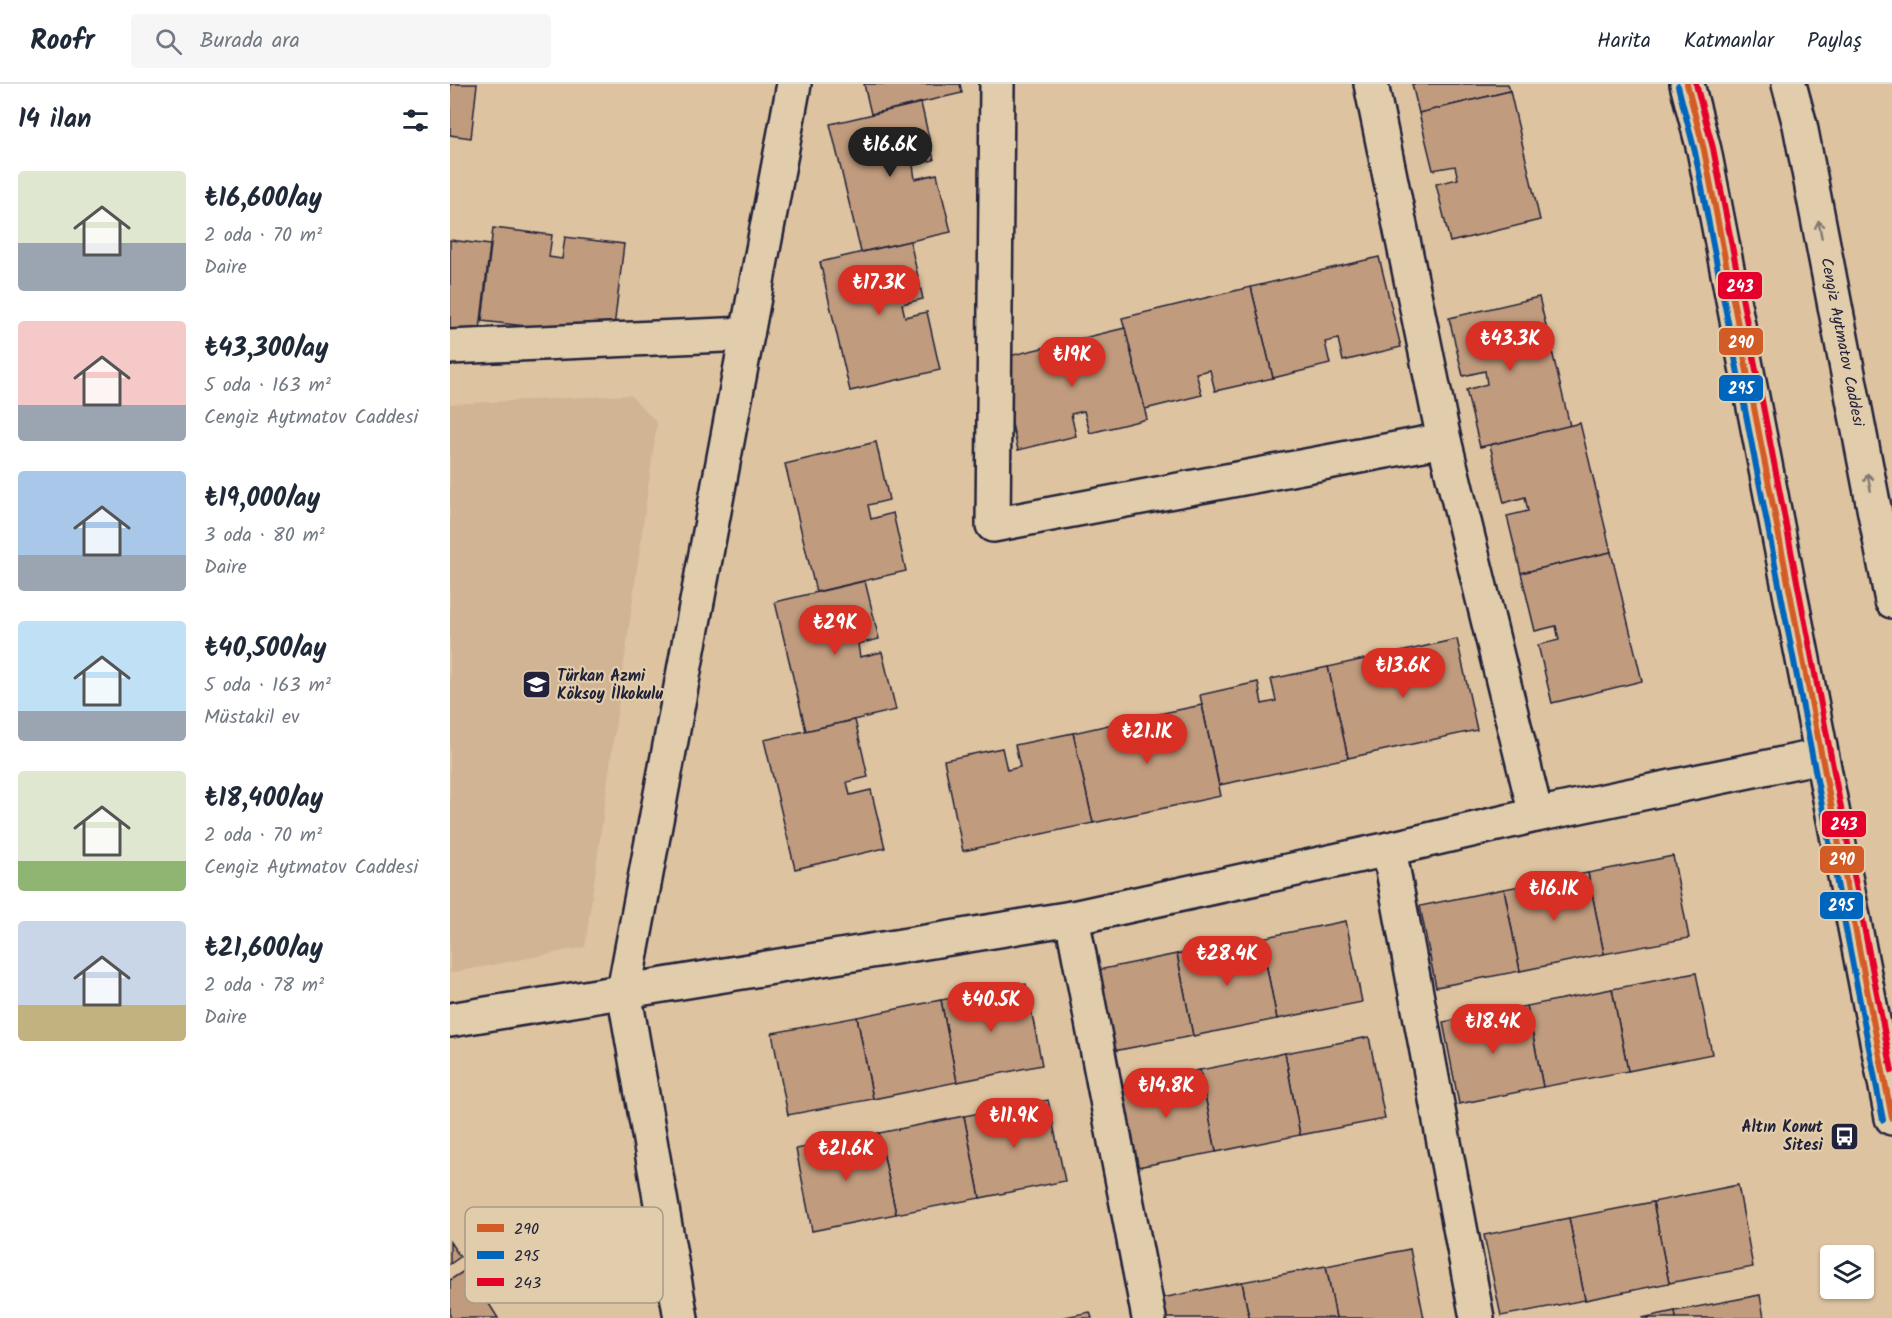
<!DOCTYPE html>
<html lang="tr">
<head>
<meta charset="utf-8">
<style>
	:root { --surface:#fff; --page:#f6f6f7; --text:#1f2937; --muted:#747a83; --line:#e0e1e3; --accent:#d93025 }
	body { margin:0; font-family:Kalam,sans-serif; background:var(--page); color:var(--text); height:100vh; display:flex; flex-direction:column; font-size:22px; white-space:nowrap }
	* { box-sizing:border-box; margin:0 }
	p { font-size:20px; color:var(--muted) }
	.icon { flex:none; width:33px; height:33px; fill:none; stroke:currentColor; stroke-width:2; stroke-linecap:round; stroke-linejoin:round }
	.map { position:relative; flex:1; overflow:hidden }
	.drawer { display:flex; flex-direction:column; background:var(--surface); width:450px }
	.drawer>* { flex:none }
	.controls { position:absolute; left:1370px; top:1161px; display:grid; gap:12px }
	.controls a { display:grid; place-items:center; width:54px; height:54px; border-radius:6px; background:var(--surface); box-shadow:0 2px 4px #0004; font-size:30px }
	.price { position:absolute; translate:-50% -51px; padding:0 14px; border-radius:21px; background:var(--accent); color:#fff; font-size:20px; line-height:39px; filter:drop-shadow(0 2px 3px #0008) }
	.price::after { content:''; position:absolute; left:50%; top:36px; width:18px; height:14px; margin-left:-9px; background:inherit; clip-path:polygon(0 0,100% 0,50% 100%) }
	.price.active { background:#222; color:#fff }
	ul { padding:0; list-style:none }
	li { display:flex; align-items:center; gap:18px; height:150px; padding:0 18px }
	li span { display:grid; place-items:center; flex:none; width:168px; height:120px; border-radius:6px; color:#555 }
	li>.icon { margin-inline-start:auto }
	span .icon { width:72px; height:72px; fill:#fffc; stroke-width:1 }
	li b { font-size:26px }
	h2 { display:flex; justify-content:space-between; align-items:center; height:72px; padding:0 18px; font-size:26px }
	header { display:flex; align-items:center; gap:36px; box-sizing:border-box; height:84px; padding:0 30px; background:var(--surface); border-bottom:2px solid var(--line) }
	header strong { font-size:28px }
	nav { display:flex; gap:33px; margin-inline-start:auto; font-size:21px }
	.search { width:420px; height:54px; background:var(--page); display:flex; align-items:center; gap:15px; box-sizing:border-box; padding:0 21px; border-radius:6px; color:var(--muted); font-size:22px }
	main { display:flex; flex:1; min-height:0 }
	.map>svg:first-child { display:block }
</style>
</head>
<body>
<header>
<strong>Roofr</strong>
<div class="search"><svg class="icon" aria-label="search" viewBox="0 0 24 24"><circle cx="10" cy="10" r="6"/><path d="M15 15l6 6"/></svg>Burada ara</div>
<nav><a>Harita</a><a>Katmanlar</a><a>Paylaş</a></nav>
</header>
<main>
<section class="drawer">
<h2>14 ilan<svg class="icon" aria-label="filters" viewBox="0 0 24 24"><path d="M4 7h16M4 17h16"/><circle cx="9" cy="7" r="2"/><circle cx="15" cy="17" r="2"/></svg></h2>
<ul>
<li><span style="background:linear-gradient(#dfe7d0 60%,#9aa5b1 0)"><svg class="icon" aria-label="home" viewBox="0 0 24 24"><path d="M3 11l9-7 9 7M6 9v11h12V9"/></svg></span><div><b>₺16,600/ay</b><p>2 oda · 70 m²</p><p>Daire</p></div></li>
<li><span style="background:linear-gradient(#f6c9c9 70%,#9aa5b1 0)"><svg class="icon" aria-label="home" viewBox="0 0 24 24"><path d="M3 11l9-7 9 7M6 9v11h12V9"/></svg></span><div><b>₺43,300/ay</b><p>5 oda · 163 m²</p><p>Cengiz Aytmatov Caddesi</p></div></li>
<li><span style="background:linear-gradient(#a9c7e8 70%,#9aa5b1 0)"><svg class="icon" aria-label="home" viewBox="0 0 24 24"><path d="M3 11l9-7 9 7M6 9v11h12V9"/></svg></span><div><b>₺19,000/ay</b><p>3 oda · 80 m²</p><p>Daire</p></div></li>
<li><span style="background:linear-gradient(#bfe0f5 75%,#9aa5b1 0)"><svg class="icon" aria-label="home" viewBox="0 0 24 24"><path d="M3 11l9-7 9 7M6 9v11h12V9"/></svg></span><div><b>₺40,500/ay</b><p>5 oda · 163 m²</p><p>Müstakil ev</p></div></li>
<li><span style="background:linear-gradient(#dfe7d0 75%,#8fb573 0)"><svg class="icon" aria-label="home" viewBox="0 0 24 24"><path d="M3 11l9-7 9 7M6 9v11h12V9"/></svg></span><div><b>₺18,400/ay</b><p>2 oda · 70 m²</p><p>Cengiz Aytmatov Caddesi</p></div></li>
<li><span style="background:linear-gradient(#c9d6e8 70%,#c2b280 0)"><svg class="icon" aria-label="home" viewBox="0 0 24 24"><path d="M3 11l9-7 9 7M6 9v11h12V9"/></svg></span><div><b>₺21,600/ay</b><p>2 oda · 78 m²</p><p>Daire</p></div></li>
</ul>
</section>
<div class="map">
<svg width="1442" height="1234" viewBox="0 0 1442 1234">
	<rect width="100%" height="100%" fill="#ddc3a0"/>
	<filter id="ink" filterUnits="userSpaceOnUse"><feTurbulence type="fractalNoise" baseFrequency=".0167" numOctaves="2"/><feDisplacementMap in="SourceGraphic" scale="12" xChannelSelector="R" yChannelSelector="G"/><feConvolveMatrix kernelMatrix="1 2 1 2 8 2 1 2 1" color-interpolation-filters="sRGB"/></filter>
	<g filter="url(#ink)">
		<path fill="#d0b494" d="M180 311 207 339 135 863 0 889V320Z"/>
		<g fill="#c09b7d" stroke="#22223b" stroke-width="1.5">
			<path d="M0 0H27L21 54 0 51Z"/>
			<path d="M414 0H510L512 9 421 30Z"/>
			<path d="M962 0H1058L1060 7 969 29Z"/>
			<path d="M1060 7 1090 136 1000 158 986 100 1008 95 1005 82 983 86 969 29Z"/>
			<path d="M471 19 484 76 463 81 465 95 487 90 501 148 411 168 380 40Z"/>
			<path d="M43 144 102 151 99 173 112 175 115 153 174 160 163 252 32 237Z"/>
			<path d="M0 156 40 161 29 254 0 250Z"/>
			<path d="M460 157 473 215 452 220 455 233 477 228 490 286 400 307 370 178Z"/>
			<path d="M929 173 951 263 893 277 888 255 875 258 880 280 823 294 801 203Z"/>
			<path d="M801 203 823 294 765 307 760 286 746 289 752 311 695 325 672 234Z"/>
			<path d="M1089 213 1120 342 1030 363 1016 306 1037 300 1035 287 1013 292 999 234Z"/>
			<path d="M675 244 697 335 640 349 634 327 621 330 626 352 568 366 547 275Z"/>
			<path d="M1130 339 1161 468 1071 489 1057 432 1078 427 1075 413 1054 419 1040 361Z"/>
			<path d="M426 358 439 416 418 421 421 435 443 429 456 487 366 508 335 380Z"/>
			<path d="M1161 468 1192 597 1102 619 1088 561 1109 556 1106 542 1085 547 1071 489Z"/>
			<path d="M415 497 429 555 408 560 410 573 432 568 446 626 356 647 325 518Z"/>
			<path d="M1007 555 1027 646 898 674 878 583 937 570 941 592 955 589 950 568Z"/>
			<path d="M878 583 898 674 769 701 750 611 808 598 812 620 826 617 821 595Z"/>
			<path d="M752 621 771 712 643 739 623 649 681 636 686 658 699 655 694 633Z"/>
			<path d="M405 636 418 693 397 698 400 711 421 706 435 764 345 785 314 656Z"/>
			<path d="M623 649 643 739 513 767 494 676 552 664 557 686 570 683 565 661Z"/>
			<path d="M1223 772 1239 854 1154 870 1138 789Z"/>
			<path d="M1138 789 1154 870 1070 887 1054 805Z"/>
			<path d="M1054 805 1070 887 986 903 970 822Z"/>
			<path d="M896 837 912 918 827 935 811 854Z"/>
			<path d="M811 854 827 935 743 952 727 870Z"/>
			<path d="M727 870 743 952 658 968 643 887Z"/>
			<path d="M1246 889 1262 970 1178 987 1162 905Z"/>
			<path d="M576 900 592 981 507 998 491 916Z"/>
			<path d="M1162 905 1178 987 1093 1003 1077 922Z"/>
			<path d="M491 916 507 998 423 1015 407 933Z"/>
			<path d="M1077 922 1093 1003 1009 1020 993 938Z"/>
			<path d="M407 933 423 1015 338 1031 322 949Z"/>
			<path d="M919 953 935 1035 850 1051 835 969Z"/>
			<path d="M835 969 850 1051 766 1068 750 986Z"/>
			<path d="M750 986 766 1068 682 1084 666 1003Z"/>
			<path d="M598 1016 615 1097 530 1114 514 1032Z"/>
			<path d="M514 1032 530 1114 446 1130 429 1049Z"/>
			<path d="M429 1049 446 1130 362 1147 346 1065Z"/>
			<path d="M1288 1101 1303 1183 1219 1199 1203 1118Z"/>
			<path d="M1203 1118 1219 1199 1135 1216 1119 1134Z"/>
			<path d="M1119 1134 1135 1216 1051 1232 1034 1151Z"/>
			<path d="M0 1158 10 1173 0 1180Z"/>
			<path d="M960 1165 974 1234H886L876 1182Z"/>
			<path d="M876 1182 886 1234H799L792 1198Z"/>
			<path d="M17 1185 48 1234H0V1196Z"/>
			<path d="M792 1198 799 1234H711L707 1215Z"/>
			<path d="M1310 1211 1314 1234H1226L1225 1227Z"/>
			<path d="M1225 1227 1226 1234H1192Z"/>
			<path d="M640 1228 642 1234H610Z"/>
		</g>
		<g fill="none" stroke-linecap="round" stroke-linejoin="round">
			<defs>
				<g id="street">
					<path d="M547 0 543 441 994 356 1086 731"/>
					<path d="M921 0 994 356"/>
					<path d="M0 263 297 250"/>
					<path d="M939 765 1027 1234"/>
					<path d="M622 834 699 1234"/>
					<path d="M0 936 622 834 939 765 1086 731 1371 672"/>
					<path d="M231 1234 174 907 344 0"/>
				</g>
				<g id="primary">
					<path d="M1237 0 1254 66 1442 1034"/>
					<path d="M1339 0 1350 41 1442 517"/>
				</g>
			</defs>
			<use href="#street" stroke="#22223b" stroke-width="38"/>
			<use href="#primary" stroke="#22223b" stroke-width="38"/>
			<use href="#street" stroke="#e1cdab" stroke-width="33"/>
			<use href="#primary" stroke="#e1cdab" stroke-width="33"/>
			<defs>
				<path id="bus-1" d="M1237 0 1254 66 1442 1034"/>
				<path id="bus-2" d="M1228 2 1245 68 1433 1036"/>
				<path id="bus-3" d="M1246 0 1263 64 1442 987"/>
			</defs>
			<use href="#bus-1" stroke="#e1cdab" stroke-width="10"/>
			<use href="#bus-2" stroke="#e1cdab" stroke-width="10"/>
			<use href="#bus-3" stroke="#e1cdab" stroke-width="10"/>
			<use href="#bus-1" stroke="#d35b26" stroke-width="6"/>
			<use href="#bus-2" stroke="#0065bd" stroke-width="6"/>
			<use href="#bus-3" stroke="#e4002b" stroke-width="6"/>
		</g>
		<defs><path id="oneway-shaft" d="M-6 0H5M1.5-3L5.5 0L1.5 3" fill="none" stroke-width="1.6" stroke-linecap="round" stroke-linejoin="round" transform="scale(1.5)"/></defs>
		<g stroke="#827873">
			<use href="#oneway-shaft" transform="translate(1370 145) rotate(-101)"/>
			<use href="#oneway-shaft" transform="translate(1419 398) rotate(-101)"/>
		</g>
	</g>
	<defs>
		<symbol id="school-square" viewBox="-11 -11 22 22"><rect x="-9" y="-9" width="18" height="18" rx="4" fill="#22223b" stroke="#e1cdab"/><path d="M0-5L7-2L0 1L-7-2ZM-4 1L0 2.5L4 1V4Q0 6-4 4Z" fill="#fff"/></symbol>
		<symbol id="bus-square" viewBox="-11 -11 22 22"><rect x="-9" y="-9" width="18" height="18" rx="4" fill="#22223b" stroke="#e1cdab"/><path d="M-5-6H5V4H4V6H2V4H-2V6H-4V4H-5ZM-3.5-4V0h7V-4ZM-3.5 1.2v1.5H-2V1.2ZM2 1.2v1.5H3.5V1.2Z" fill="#fff"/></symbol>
	</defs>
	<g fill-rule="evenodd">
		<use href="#school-square" x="70" y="584" width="33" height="33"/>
		<use href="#bus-square" x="1378" y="1036" width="33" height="33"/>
	</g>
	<g text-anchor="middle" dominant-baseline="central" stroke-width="4.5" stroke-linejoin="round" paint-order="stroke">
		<g font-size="16" fill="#22223b" stroke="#e1cdab">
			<text transform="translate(1392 258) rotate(79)">Cengiz Aytmatov Caddesi</text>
		</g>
		<g font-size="16" font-weight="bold" fill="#22223b" stroke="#e1cdab" text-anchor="start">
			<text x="107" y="592">Türkan Azmi<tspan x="107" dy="18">Köksoy İlkokulu</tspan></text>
			<text x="1373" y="1043" text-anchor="end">Altın Konut<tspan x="1373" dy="18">Sitesi</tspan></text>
		</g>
	</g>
	<rect x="15" y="1123" width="198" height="96" rx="9" fill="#e1cdab" stroke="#a89a89" stroke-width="1.5"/>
	<rect x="27" y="1140" width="27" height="8" fill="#d35b26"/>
	<rect x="27" y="1167" width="27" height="8" fill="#0065bd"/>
	<rect x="27" y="1194" width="27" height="8" fill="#e4002b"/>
	<g font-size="16" fill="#22223b">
		<text x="64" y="1150">290</text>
		<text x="64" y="1177">295</text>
		<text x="64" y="1204">243</text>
	</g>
	<g stroke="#e1cdab" stroke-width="2">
		<rect x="1267" y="187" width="46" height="29" rx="6" fill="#e4002b"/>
		<rect x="1268" y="243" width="46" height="29" rx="6" fill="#d35b26"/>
		<rect x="1268" y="290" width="46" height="28" rx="6" fill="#0065bd"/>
		<rect x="1371" y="726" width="46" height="28" rx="6" fill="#e4002b"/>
		<rect x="1369" y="761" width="46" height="29" rx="6" fill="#d35b26"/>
		<rect x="1369" y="807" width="45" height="29" rx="6" fill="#0065bd"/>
	</g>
	<g font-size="16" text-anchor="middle" font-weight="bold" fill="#fff">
		<text x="1290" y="208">243</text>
		<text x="1291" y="264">290</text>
		<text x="1291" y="310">295</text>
		<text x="1394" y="746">243</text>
		<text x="1392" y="781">290</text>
		<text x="1391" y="827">295</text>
	</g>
</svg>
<div class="controls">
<a><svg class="icon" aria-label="layers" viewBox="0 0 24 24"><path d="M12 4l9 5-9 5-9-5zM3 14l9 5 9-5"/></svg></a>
</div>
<b class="price active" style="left:440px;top:94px">₺16.6K</b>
<b class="price" style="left:429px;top:232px">₺17.3K</b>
<b class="price" style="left:1060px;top:288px">₺43.3K</b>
<b class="price" style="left:622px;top:304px">₺19K</b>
<b class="price" style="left:385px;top:572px">₺29K</b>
<b class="price" style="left:953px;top:615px">₺13.6K</b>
<b class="price" style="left:697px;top:681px">₺21.1K</b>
<b class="price" style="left:1104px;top:838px">₺16.1K</b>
<b class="price" style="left:777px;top:903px">₺28.4K</b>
<b class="price" style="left:541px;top:949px">₺40.5K</b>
<b class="price" style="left:1043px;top:971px">₺18.4K</b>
<b class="price" style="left:716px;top:1035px">₺14.8K</b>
<b class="price" style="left:564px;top:1065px">₺11.9K</b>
<b class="price" style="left:396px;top:1098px">₺21.6K</b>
</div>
</main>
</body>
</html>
